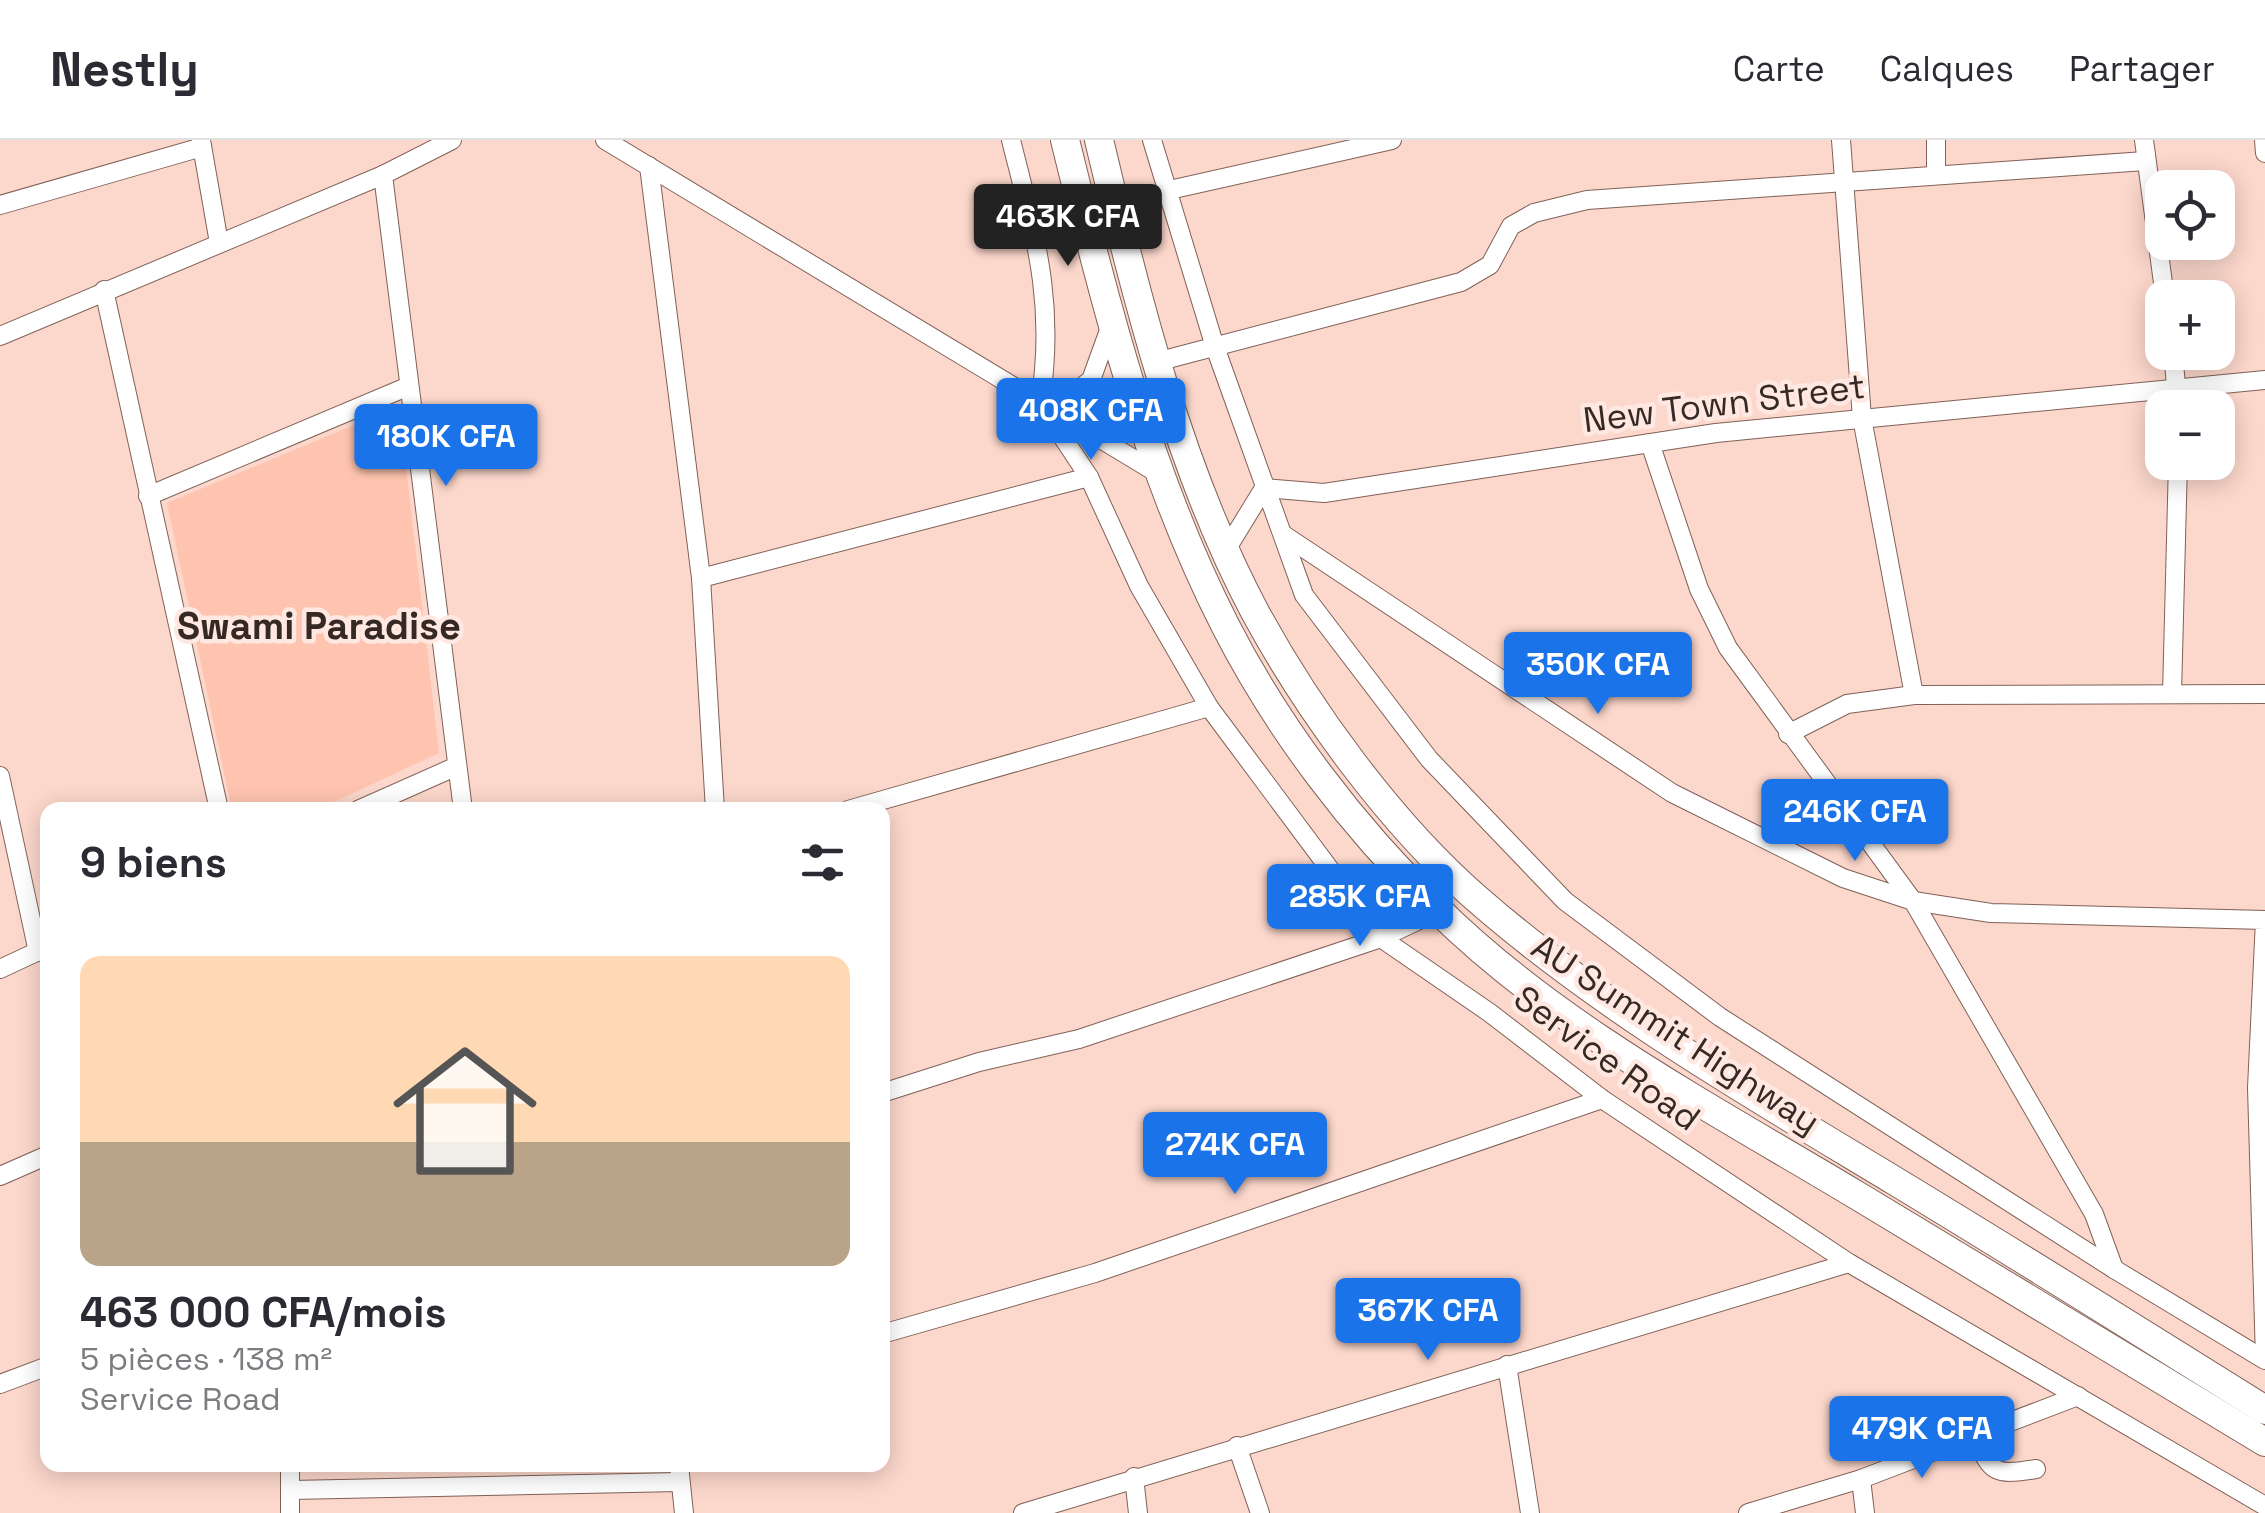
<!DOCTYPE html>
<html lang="fr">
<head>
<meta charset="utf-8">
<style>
	:root { --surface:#fff; --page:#f2f2f3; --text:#2b2b33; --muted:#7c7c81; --line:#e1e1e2; --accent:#1a73e8 }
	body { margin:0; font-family:"Space Grotesk",sans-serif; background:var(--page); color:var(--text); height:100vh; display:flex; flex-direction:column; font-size:38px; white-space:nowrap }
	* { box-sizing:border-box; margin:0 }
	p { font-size:32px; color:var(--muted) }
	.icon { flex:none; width:55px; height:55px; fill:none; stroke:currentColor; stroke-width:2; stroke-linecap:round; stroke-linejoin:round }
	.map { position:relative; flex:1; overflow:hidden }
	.panel { position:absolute; left:40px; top:662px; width:850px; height:670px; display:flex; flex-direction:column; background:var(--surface); border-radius:20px; box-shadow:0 5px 25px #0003 }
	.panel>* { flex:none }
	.controls { position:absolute; left:2145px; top:30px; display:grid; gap:20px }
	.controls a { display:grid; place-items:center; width:90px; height:90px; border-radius:20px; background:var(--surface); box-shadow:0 5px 25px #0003; font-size:50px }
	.price { position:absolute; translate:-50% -85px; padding:0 22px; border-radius:10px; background:var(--accent); color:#fff; font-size:32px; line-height:65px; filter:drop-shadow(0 2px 5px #0008) }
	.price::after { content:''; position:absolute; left:50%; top:60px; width:30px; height:22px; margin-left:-15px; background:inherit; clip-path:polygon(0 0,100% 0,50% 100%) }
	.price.selected { background:#222; color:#fff }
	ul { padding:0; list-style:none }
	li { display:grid; align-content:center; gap:20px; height:530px; padding:0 40px }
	li span { display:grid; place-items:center; height:310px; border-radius:20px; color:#555 }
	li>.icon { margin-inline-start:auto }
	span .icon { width:180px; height:180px; fill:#fffc; stroke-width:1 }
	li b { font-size:42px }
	h2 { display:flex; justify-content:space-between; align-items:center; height:120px; padding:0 40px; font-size:42px }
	header { display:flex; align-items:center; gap:60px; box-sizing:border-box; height:140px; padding:0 50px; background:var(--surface); border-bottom:2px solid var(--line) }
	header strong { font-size:48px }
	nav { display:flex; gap:55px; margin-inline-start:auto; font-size:35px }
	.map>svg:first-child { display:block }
</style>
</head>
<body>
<header>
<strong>Nestly</strong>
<nav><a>Carte</a><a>Calques</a><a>Partager</a></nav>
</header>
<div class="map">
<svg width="2265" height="1373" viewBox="0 0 2265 1373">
	<rect width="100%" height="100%" fill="#fcd7cb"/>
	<path fill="#ffc4b0" d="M399 266 439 613 317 670H232L167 363Z"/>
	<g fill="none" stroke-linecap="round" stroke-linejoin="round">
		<defs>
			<g id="minor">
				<path d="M201 0 219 103"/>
				<path d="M605 0 1157 333"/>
				<path d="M1011 0C1035 96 1056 163 1040 263L1089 337 1139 446 1209 567 1381 798 1490 873 1602 959 1849 1123 2265 1366"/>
				<path d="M1152 0 1215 207 1304 455 1429 619 1565 761 1720 877 2114 1129 2265 1220"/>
				<path d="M1841 0 1862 278 1914 555"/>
				<path d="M2144 0 2165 158"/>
				<path d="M2264 0 2265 13"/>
				<path d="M649 26 701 438 715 670"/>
				<path d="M1936 32V0"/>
				<path d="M383 35 463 670"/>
				<path d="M1165 51 1392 0"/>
				<path d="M0 65 202 7"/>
				<path d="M104 150 219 670"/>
				<path d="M0 196 383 35 452 0"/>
				<path d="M2173 212 2178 268"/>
				<path d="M1160 221 1461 142 1490 125 1511 86 1534 73 1587 60 2145 21"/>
				<path d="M1051 270 1091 240 1112 182"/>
				<path d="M1650 303 1699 449 1728 508 1913 761 2094 1074 2114 1129"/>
				<path d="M148 356 409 246"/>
				<path d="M1284 395 1672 653 1843 738 1913 761 1991 773 2265 780 2257 948 2265 1219"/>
				<path d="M1226 410 1264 348 1324 353 1716 293 2265 240"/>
				<path d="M701 438 1089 337"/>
				<path d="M2172 554 2178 322"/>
				<path d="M1788 594 1847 564 1914 555 2265 554"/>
				<path d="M0 636 38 812"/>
				<path d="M358 670 457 626"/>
				<path d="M848 670 1209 567"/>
				<path d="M0 829 45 808"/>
				<path d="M882 953 979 922 1079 899 1381 798 1438 771"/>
				<path d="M0 1036 48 1015"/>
				<path d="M882 1194 1095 1133 1602 959"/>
				<path d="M1507 1225 1530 1373"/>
				<path d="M0 1244 48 1226"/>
				<path d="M1975 1296C1992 1335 1995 1335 2036 1329"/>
				<path d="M1237 1306 1260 1373"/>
				<path d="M679 1325 684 1373"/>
				<path d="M1134 1337 1138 1373"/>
				<path d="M1861 1339 1865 1373"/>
				<path d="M291 1350 680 1342"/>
				<path d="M290 1373V1325"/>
				<path d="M1023 1373 1849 1123"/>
				<path d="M1748 1373 1861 1339 2078 1256"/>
			</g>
			<g id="primary">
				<path d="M1065 0C1106 166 1147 332 1225 485 1278 589 1353 687 1436 768 1556 887 1715 970 1858 1056 1994 1138 2129 1220 2265 1302"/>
				<path d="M1099 0C1137 159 1178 327 1255 472 1308 570 1391 684 1476 758 1603 869 1751 954 1895 1041 2019 1116 2142 1193 2265 1270"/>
			</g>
		</defs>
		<use href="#minor" stroke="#806157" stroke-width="20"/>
		<use href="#primary" stroke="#806157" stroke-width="30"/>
		<use href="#minor" stroke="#fff" stroke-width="18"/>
		<use href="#primary" stroke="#fff" stroke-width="28"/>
	</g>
	<g text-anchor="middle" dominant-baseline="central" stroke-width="9" stroke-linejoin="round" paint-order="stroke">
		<g font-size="35" fill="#362924" stroke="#fee8e1">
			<text transform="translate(1724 263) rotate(-7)">New Town Street</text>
			<text transform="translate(1676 894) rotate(33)">AU Summit Highway</text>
			<text transform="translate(1607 918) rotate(36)">Service Road</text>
		</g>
		<g font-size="38" font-weight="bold" fill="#362924" stroke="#fee8e1">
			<text x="319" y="486">Swami Paradise</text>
		</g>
	</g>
</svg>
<div class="controls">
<a><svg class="icon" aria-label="locate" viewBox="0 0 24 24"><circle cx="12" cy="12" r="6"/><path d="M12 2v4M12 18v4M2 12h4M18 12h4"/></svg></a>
<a>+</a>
<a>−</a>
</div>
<b class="price selected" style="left:1068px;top:129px">463K CFA</b>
<b class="price" style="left:1091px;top:323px">408K CFA</b>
<b class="price" style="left:446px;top:349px">180K CFA</b>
<b class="price" style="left:1598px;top:577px">350K CFA</b>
<b class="price" style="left:1855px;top:724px">246K CFA</b>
<b class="price" style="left:1360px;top:809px">285K CFA</b>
<b class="price" style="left:1235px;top:1057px">274K CFA</b>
<b class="price" style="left:1428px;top:1223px">367K CFA</b>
<b class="price" style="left:1922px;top:1341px">479K CFA</b>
<section class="panel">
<h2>9 biens<svg class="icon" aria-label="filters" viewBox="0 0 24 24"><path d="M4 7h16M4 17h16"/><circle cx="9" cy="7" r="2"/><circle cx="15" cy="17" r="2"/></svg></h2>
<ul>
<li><span style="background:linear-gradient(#ffd9b3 60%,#b9a48a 0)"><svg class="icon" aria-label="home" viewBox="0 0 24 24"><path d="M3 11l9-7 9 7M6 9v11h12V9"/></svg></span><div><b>463 000 CFA/mois</b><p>5 pièces · 138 m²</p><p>Service Road</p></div></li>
</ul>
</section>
</div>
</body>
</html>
